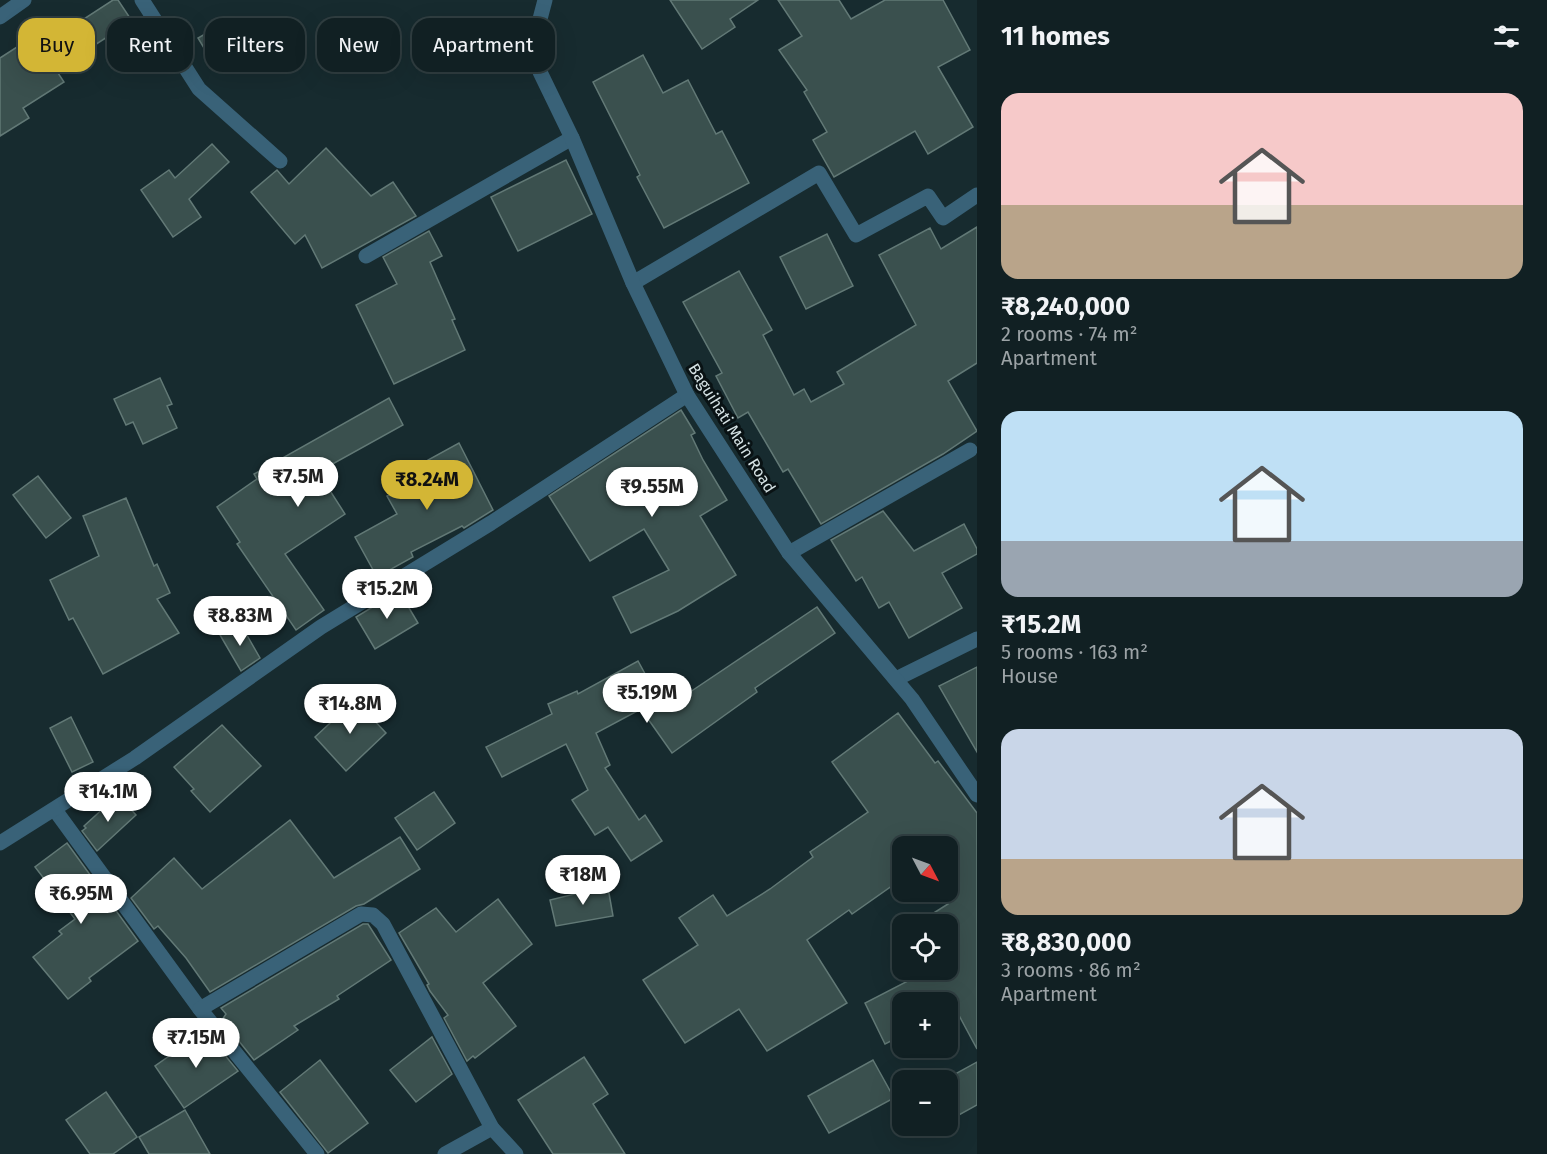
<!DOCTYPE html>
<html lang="en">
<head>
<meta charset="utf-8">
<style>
	:root { --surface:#112023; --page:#1a282b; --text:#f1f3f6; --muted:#9ca3a6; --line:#303e41; --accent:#d3b635 }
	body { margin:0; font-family:"Fira Sans",sans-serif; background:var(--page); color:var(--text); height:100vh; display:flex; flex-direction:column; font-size:22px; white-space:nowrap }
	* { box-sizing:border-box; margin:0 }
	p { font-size:20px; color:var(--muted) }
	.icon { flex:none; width:33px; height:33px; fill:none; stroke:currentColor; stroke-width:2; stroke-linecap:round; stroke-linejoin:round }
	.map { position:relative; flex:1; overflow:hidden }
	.drawer { display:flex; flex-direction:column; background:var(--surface); width:570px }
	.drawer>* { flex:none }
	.guide { position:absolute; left:18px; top:18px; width:570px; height:54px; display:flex; gap:12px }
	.needle { width:39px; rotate:131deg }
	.tools { position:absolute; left:892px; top:836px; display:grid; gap:12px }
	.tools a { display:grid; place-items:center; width:66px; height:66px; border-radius:12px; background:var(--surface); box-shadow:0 6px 24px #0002,0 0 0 2px var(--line); font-size:30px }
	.price { position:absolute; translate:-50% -51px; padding:0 14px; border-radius:21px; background:#fff; color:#222; font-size:20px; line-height:39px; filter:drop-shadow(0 2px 3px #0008) }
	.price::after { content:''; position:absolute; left:50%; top:36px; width:18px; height:14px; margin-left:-9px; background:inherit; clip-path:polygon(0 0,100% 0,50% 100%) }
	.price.current { background:var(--accent); color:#111 }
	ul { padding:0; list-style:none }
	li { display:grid; align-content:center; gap:12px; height:318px; padding:0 24px }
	li span { display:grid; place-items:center; height:186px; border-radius:18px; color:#555 }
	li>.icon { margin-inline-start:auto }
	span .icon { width:108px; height:108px; fill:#fffc; stroke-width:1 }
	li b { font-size:26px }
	h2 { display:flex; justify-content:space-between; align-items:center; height:72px; padding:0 24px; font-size:26px }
	.tag { padding:0 21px; border-radius:18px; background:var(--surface); box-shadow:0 6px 24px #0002,0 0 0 2px var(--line); font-size:21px; line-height:54px }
	.tag.current { background:var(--accent); color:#111 }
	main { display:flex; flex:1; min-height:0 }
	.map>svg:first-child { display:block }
</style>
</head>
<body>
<main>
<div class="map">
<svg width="977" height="1154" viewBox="0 0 977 1154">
	<rect width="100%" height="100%" fill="#172b2f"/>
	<g fill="#3a504e" stroke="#627976" stroke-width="1.5">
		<path d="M113 0H118L132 21 56 70 64 82 23 108 29 118 0 136V58L34 36 41 47Z"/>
		<path d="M670 0H758L730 19 735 27 702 49Z"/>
		<path d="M778 0H839L851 19 885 0H943L970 50 938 67 973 127 928 154 915 131 834 177 813 140 827 132 804 92 807 90 779 50 802 36Z"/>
		<path d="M235 17 247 36 210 58 198 38Z"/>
		<path d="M643 55 663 93 688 80 716 134 722 131 749 183 664 228 637 177 640 175 593 82Z"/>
		<path d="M212 144 229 162 189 199 201 217 173 237 141 190 169 170 175 178Z"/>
		<path d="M326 148 371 196 393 182 416 216 322 268 305 235 295 244 251 192 277 170 289 184Z"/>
		<path d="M566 160 592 214 518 251 491 197Z"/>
		<path d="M977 227V363L948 381 977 431 943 454 821 524 788 469 783 472 748 412 738 418 716 376 722 373 683 302 739 271 772 330 763 335 794 395 804 389 811 402 844 384 837 372 916 325 879 255 930 228 941 249Z"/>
		<path d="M429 231 442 256 430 262 455 319 452 320 465 350 394 384 356 305 397 284 383 257Z"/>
		<path d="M827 234 853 286 806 309 780 257Z"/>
		<path d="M160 378 172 404 167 406 177 428 143 444 133 422 126 425 114 399Z"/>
		<path d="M389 398 403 425 318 472 345 514 285 554 324 610 296 630 237 544 240 542 217 507 257 479 254 474Z"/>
		<path d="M681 410 695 433 691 435 703 460 727 500 700 516 736 575 678 611 631 633 613 597 669 570 644 529 590 561 549 496Z"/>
		<path d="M459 443 493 510 464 528 462 526 411 552 413 557 377 577 355 537 397 514 387 496 434 472 428 460Z"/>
		<path d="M38 476 71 518 46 538 13 495Z"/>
		<path d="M126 498 154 566 157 564 170 593 157 599 179 633 103 674 73 618 69 620 50 580 99 556 83 516Z"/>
		<path d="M883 511 914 551 964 524 977 549V554L942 573 962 608 909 638 889 602 879 608 862 577 856 581 831 540Z"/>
		<path d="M399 591 418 623 375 649 356 617Z"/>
		<path d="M817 607 835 633 755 688 757 692 672 753 641 709 596 733 610 765 605 768 639 820 645 815 662 841 631 861 608 827 595 835 572 800 588 790 566 744 502 777 486 747 552 714 548 704 577 691 578 694 638 661 661 703 686 686 690 692Z"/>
		<path d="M240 623 260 658 241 671 220 635Z"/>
		<path d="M977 667V752L939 686Z"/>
		<path d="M355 700 386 733 346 771 315 737Z"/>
		<path d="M898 713 935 763 938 761 977 813V1049L955 1008 948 1012V1002H903V1035L885 1044 865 1003 931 969H948V924H916L948 904V846H903V878L852 914 849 910 807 940 847 1003 767 1051 739 1009 685 1043 643 980 698 945 679 918 713 895 727 916 770 889 813 857 810 852 868 812 832 762Z"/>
		<path d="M71 717 93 762 72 772 50 728Z"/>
		<path d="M222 725 261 766 210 812 191 791 194 789 174 767Z"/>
		<path d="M434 792 455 823 417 850 395 818Z"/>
		<path d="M118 795 136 815 97 851 82 831 86 828 84 826Z"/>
		<path d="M290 820 334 878 400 837 420 869 364 904 356 906 210 992 186 958 158 926 154 929 131 898 174 858 202 889Z"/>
		<path d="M67 843 138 941 89 978 91 981 68 999 33 957 62 934 59 931 75 919 35 867Z"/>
		<path d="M607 882 613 916 556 926 550 900 583 892 582 887Z"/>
		<path d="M498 899 532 944 483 983 516 1026 475 1058 473 1056 467 1061 444 1018 448 1015 430 991 427 985 429 984 399 933 436 908 456 932Z"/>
		<path d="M363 924H368L391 960 337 996 339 999 294 1026 298 1030 254 1060 222 1020 226 1014 221 1008Z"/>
		<path d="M205 1031 238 1071 184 1108 155 1066Z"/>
		<path d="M432 1037 452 1074 416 1102 390 1070Z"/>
		<path d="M584 1057 608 1094 593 1104 625 1154H553L518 1100Z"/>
		<path d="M320 1060 368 1123 328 1153 280 1092Z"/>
		<path d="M873 1060 894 1098 829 1133 808 1096Z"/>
		<path d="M977 1062V1105L948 1121V1078Z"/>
		<path d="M106 1092 137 1137 113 1154H90L66 1120Z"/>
		<path d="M185 1110 210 1154H149L139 1137Z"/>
	</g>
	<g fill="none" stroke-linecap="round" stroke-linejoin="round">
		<g stroke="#396278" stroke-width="15">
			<path d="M142 0 199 89 280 161"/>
			<path d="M0 17 24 0"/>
			<path d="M366 256 572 138"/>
			<path d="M633 283 819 173 856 235 928 196 943 218 977 195"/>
			<path d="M789 553 970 450"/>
			<path d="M896 679 977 639"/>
			<path d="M55 810 200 1009 317 1154"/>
			<path d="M0 843 135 758 321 627 491 523 687 395"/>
			<path d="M200 1009 361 914 373 915 383 924 492 1128 445 1154"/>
			<path d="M492 1128 516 1154"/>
		</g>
		<path stroke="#396278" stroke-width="15" d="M545 0 535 38 540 72 572 138 633 283 687 395 789 553 912 699 977 795"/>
	</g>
	<g text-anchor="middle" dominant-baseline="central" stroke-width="6" stroke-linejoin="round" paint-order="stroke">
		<g font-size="16" fill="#d6e3e5" stroke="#091214">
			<text transform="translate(732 428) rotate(58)">Baguihati Main Road</text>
		</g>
	</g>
</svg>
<div class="tools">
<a><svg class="needle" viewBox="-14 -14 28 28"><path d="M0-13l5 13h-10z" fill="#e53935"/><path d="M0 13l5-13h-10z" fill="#9ca3a6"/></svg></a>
<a><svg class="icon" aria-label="locate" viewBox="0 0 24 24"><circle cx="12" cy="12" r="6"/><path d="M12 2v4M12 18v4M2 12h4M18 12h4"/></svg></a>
<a>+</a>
<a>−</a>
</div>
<b class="price" style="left:298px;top:508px">₹7.5M</b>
<b class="price current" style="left:427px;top:511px">₹8.24M</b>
<b class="price" style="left:652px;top:518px">₹9.55M</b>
<b class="price" style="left:387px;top:620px">₹15.2M</b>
<b class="price" style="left:240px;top:647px">₹8.83M</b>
<b class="price" style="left:647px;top:724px">₹5.19M</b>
<b class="price" style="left:350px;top:735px">₹14.8M</b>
<b class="price" style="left:108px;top:823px">₹14.1M</b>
<b class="price" style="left:583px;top:906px">₹18M</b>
<b class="price" style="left:81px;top:925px">₹6.95M</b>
<b class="price" style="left:196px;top:1069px">₹7.15M</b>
<div class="guide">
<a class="tag current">Buy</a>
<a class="tag">Rent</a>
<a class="tag">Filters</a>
<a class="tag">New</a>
<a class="tag">Apartment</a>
</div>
</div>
<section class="drawer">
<h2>11 homes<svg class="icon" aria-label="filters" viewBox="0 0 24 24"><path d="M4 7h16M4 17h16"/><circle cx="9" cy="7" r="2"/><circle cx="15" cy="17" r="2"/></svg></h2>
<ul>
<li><span style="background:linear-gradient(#f6c9c9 60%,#b9a48a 0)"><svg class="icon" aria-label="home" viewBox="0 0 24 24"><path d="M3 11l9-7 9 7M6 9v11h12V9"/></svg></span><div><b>₹8,240,000</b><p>2 rooms · 74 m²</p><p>Apartment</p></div></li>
<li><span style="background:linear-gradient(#bfe0f5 70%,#9aa5b1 0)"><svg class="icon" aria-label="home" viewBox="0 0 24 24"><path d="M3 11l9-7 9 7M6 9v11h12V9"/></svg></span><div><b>₹15.2M</b><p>5 rooms · 163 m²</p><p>House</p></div></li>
<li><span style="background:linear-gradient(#c9d6e8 70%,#b9a48a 0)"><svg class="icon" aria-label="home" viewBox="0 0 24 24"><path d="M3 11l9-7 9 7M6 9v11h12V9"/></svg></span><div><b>₹8,830,000</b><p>3 rooms · 86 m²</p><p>Apartment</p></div></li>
</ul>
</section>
</main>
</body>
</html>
